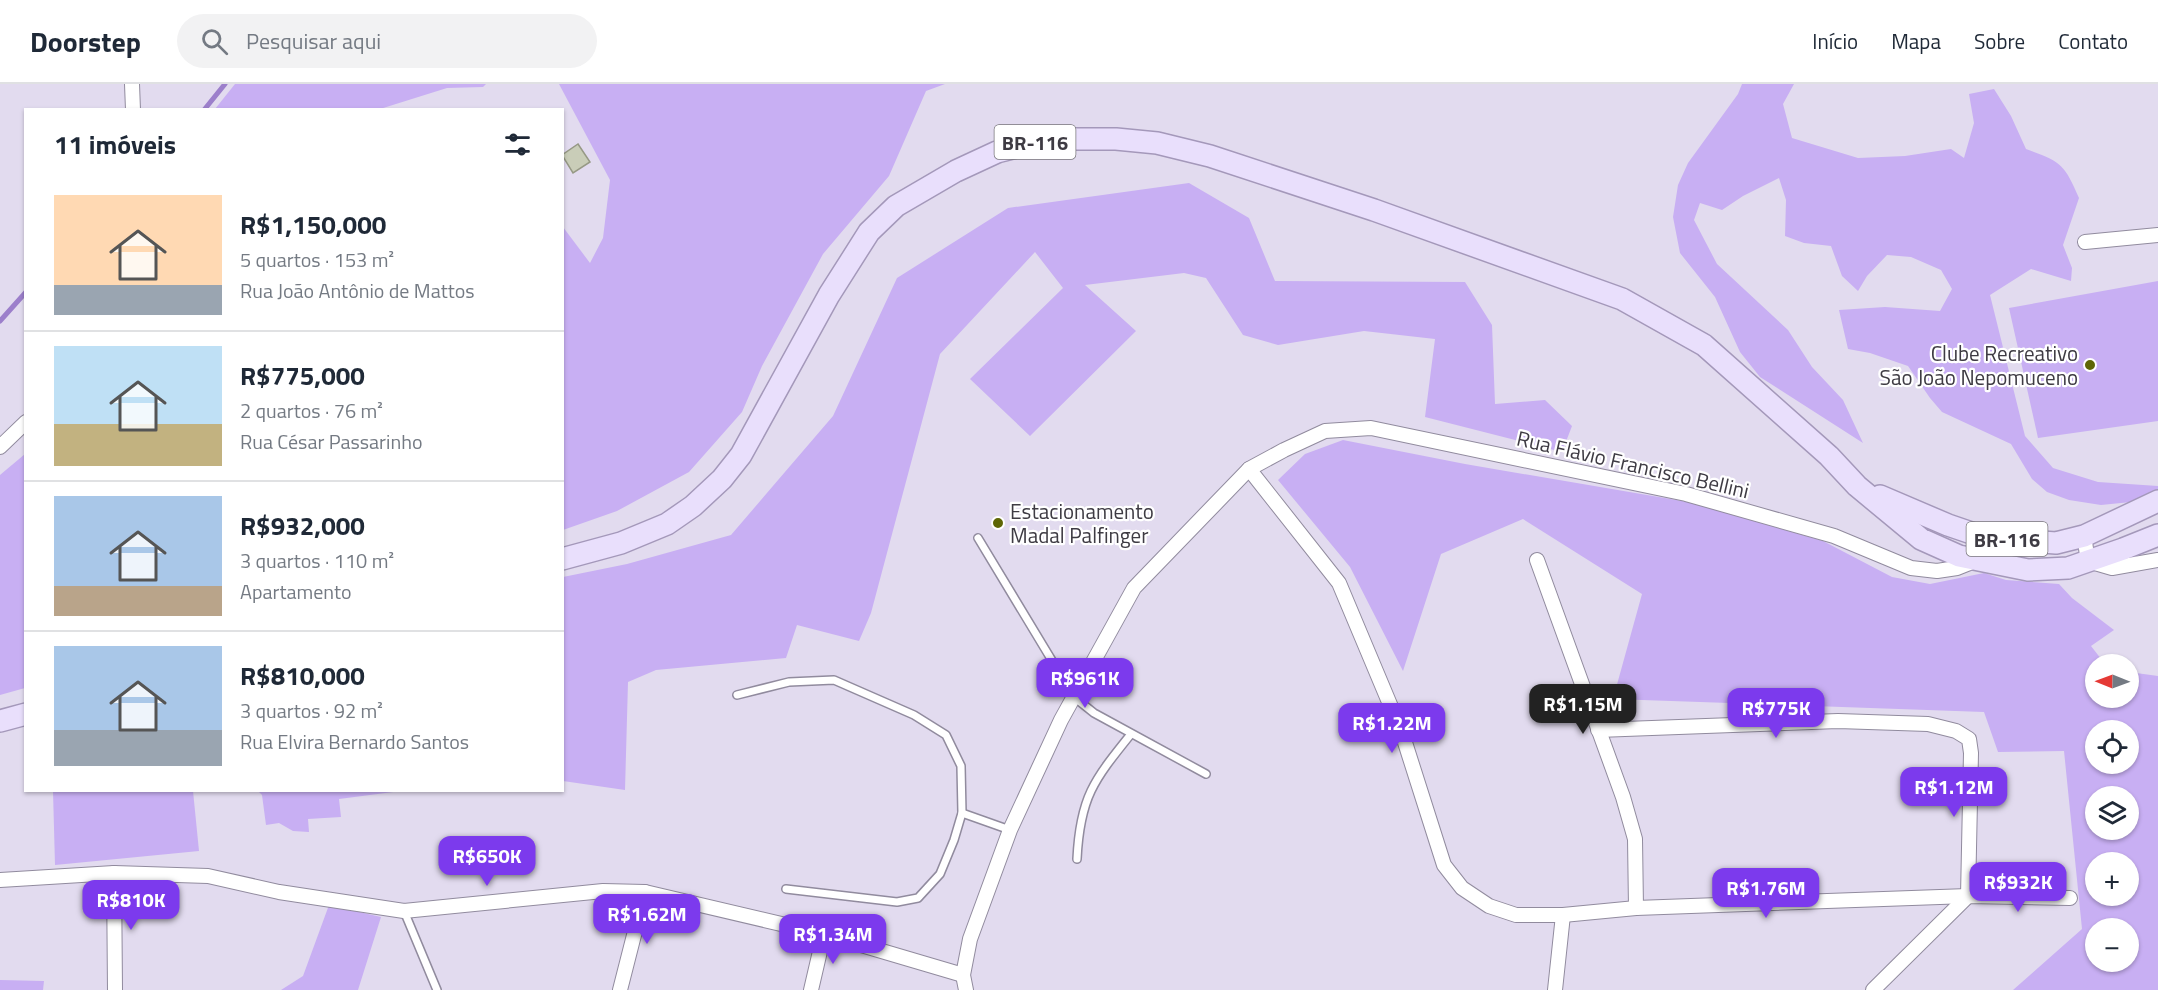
<!DOCTYPE html>
<html lang="pt">
<head>
<meta charset="utf-8">
<style>
	:root { --surface:#fff; --page:#f2f2f3; --text:#1f2937; --muted:#747a83; --line:#e0e1e3; --accent:#7c3aed }
	body { margin:0; font-family:"Titillium Web",sans-serif; background:var(--page); color:var(--text); height:100vh; display:flex; flex-direction:column; font-size:22px; white-space:nowrap }
	* { box-sizing:border-box; margin:0 }
	p { font-size:20px; color:var(--muted) }
	.icon { flex:none; width:33px; height:33px; fill:none; stroke:currentColor; stroke-width:2; stroke-linecap:round; stroke-linejoin:round }
	.map { position:relative; flex:1; overflow:hidden }
	.side { position:absolute; left:24px; top:24px; width:540px; height:684px; display:flex; flex-direction:column; background:var(--surface); border-radius:0px; box-shadow:0 2px 4px #0004 }
	.side>* { flex:none }
	.needle { width:39px; rotate:271deg }
	.fabs { position:absolute; left:2085px; top:570px; display:grid; gap:12px }
	.fabs a { display:grid; place-items:center; width:54px; height:54px; border-radius:50%; background:var(--surface); box-shadow:0 2px 4px #0004; font-size:30px }
	.price { position:absolute; translate:-50% -51px; padding:0 14px; border-radius:12px; background:var(--accent); color:#fff; font-size:20px; line-height:39px; filter:drop-shadow(0 2px 3px #0008) }
	.price::after { content:''; position:absolute; left:50%; top:36px; width:18px; height:14px; margin-left:-9px; background:inherit; clip-path:polygon(0 0,100% 0,50% 100%) }
	.price.active { background:#222; color:#fff }
	ul { padding:0; list-style:none }
	li { display:flex; align-items:center; gap:18px; height:150px; padding:0 30px }
	li+li { border-top:2px solid var(--line) }
	li span { display:grid; place-items:center; flex:none; width:168px; height:120px; border-radius:0px; color:#555 }
	li>.icon { margin-inline-start:auto }
	span .icon { width:72px; height:72px; fill:#fffc; stroke-width:1 }
	li b { font-size:26px }
	h2 { display:flex; justify-content:space-between; align-items:center; height:72px; padding:0 30px; font-size:26px }
	header { display:flex; align-items:center; gap:36px; box-sizing:border-box; height:84px; padding:0 30px; background:var(--surface); border-bottom:2px solid var(--line) }
	header strong { font-size:28px }
	nav { display:flex; gap:33px; margin-inline-start:auto; font-size:21px }
	.search { width:420px; height:54px; background:var(--page); display:flex; align-items:center; gap:15px; box-sizing:border-box; padding:0 21px; border-radius:33px; color:var(--muted); font-size:22px }
	.map>svg:first-child { display:block }
</style>
</head>
<body>
<header>
<strong>Doorstep</strong>
<div class="search"><svg class="icon" aria-label="search" viewBox="0 0 24 24"><circle cx="10" cy="10" r="6"/><path d="M15 15l6 6"/></svg>Pesquisar aqui</div>
<nav><a>Início</a><a>Mapa</a><a>Sobre</a><a>Contato</a></nav>
</header>
<div class="map">
<svg width="2158" height="906" viewBox="0 0 2158 906">
	<rect width="100%" height="100%" fill="#e2dbef"/>
	<g fill="#c8aff3" fill-rule="evenodd">
		<path d="M235 0H486L483 3 447 4 380 25H215Z"/>
		<path d="M559 0H945L926 7 889 92 823 170 762 282 742 328 689 388 617 427 563 446V143L590 179 603 154 610 96Z"/>
		<path d="M1742 0H1794L1783 20 1792 54 1858 74 1905 72 1951 65 1964 74 1974 39 1969 10 1994 5 2011 32 2026 65C2061 78 2064 79 2079 114L2063 161 2072 184 2071 197 2031 185 1990 211 2025 352 2053 384 2098 398 2158 402V407L2141 417 2101 421 2069 416 2047 408 2032 395 2011 360 1942 328 1930 314 1908 282 1870 269 1848 265 1839 226 1885 223 1940 227 1952 205 1941 186 1911 173 1887 171 1867 192 1858 207 1842 192 1831 162 1804 159 1785 152 1786 116 1779 94 1743 112 1722 126 1700 119 1694 136 1717 180 1788 246 1812 283 1843 316 1863 359 1760 293 1740 268 1715 213 1680 169 1673 133 1678 101 1688 79 1738 10Z"/>
		<path d="M1189 99 1249 134 1275 197 1465 198 1492 241 1495 320 1545 316 1572 342 1562 368 1425 333 1435 255 1364 247 1278 261 1243 251 1206 194 1184 189 1085 201 1136 247 1030 352 970 295 1063 204 1035 168 940 270 871 529 859 557 797 541 786 574 656 586 628 598 625 706 563 697V493L627 480 731 451 833 332 897 194 1008 124Z"/>
		<path d="M2158 197V337L2038 354 2009 224Z"/>
		<path d="M1343 356 1465 380 1688 418 1823 457 1892 493 1930 500 1984 489 2006 496 2059 500 2072 514 2114 546 2091 562 2105 580H2096V614H2128L2129 588 2158 592V906H2013L2082 845 2064 667 1998 668 1984 628 1613 615 1642 510 1523 435 1441 470 1403 587 1350 483 1278 396 1305 370ZM2096 646H2128V680H2096ZM2096 712H2128V746H2096ZM2096 778H2128V812H2096ZM2096 844H2128V878H2096Z"/>
		<path d="M25 370V604L0 611V391Z"/>
		<path d="M53 707H193L199 767 55 781Z"/>
		<path d="M258 707H401L339 715 341 733 308 735 309 748 293 747 279 739 266 741 262 711Z"/>
		<path d="M329 821 381 833 358 906H281L303 892Z"/>
		<path d="M0 896 44 897 43 906H0Z"/>
	</g>
	<g fill="none" stroke-linecap="round" stroke-linejoin="round">
		<g stroke="#9c7fcb" stroke-width="5">
			<path d="M204 26 225 0"/>
			<path d="M0 237 26 208"/>
		</g>
	</g>
	<path fill="#c9cdb8" stroke="#969985" stroke-width="1.5" d="M578 60 590 78 573 89 562 71Z"/>
	<g fill="none" stroke-linecap="round" stroke-linejoin="round">
		<defs>
			<g id="lane">
				<path d="M978 454 1074 613 1094 629 1206 690"/>
				<path d="M737 611 789 598 834 596 914 631 946 651 961 682 962 729 954 756 940 790 918 814 897 818 786 805"/>
				<path d="M962 729 1010 746"/>
				<path d="M1077 775C1080 713 1094 696 1131 650"/>
				<path d="M404 827 437 906"/>
			</g>
			<g id="street">
				<path d="M132 0 133 26"/>
				<path d="M2085 158 2158 151"/>
				<path d="M0 363 26 338"/>
				<path d="M1249 385 1339 499 1402 649 1444 781 1462 804 1489 822 1516 831H1563L1555 906"/>
				<path d="M2084 452 2088 477 2112 484 2158 476"/>
				<path d="M1537 476 1623 713 1635 755 1636 824"/>
				<path d="M1598 646 1838 637 1928 640 1956 647 1969 655 1971 669 1968 812"/>
				<path d="M114 789 115 906"/>
				<path d="M0 796 114 789 208 792 279 808 404 827 603 807 645 808 824 850 963 891"/>
				<path d="M1563 831 1636 824 1968 812 2070 814"/>
				<path d="M620 906 645 808"/>
				<path d="M811 906 824 850"/>
				<path d="M966 906 963 891 970 855 1010 746 1061 636 1134 504 1249 385 1284 366 1325 347 1371 344 1686 410 1834 452 1911 484 1937 487 1957 484 1977 476 1999 455"/>
				<path d="M1873 906 1968 812"/>
			</g>
			<g id="primary">
				<path d="M1880 412 1948 441 1986 454 2056 459 2084 452 2158 417"/>
				<path d="M562 475 621 459 667 440 693 422 722 395 741 371 829 211 869 148 896 122 956 87 997 68 1036 58 1072 55H1116L1157 59 1210 72 1374 126 1622 215 1704 261 1829 372 1857 402 1921 455 1959 472 2028 486 2068 484 2123 465 2158 451"/>
				<path d="M0 637 26 630"/>
			</g>
		</defs>
		<use href="#lane" stroke="#918b9e" stroke-width="10"/>
		<use href="#street" stroke="#918b9e" stroke-width="16"/>
		<use href="#primary" stroke="#a498ba" stroke-width="24"/>
		<use href="#lane" stroke="#fff" stroke-width="7"/>
		<use href="#street" stroke="#fff" stroke-width="14"/>
		<use href="#primary" stroke="#e9dffc" stroke-width="21"/>
	</g>
	<g fill="#5e6605" stroke="#fff" stroke-width="2">
		<circle cx="2090" cy="281" r="6"/>
		<circle cx="998" cy="439" r="6"/>
	</g>
	<g text-anchor="middle" dominant-baseline="central" stroke-width="4.5" stroke-linejoin="round" paint-order="stroke">
		<g fill="#fff" stroke="#78767b" stroke-width="1.5">
			<rect x="994.5" y="41" width="81" height="34" rx="4.5"/>
			<rect x="1966.5" y="438" width="81" height="34" rx="4.5"/>
		</g>
		<g font-size="20" font-weight="bold" fill="#3e3b43">
			<text x="1035" y="58">BR-116</text>
			<text x="2007" y="455">BR-116</text>
		</g>
		<g font-size="21" fill="#3e3b43" stroke="#fff" text-anchor="end">
			<text x="2078" y="269">Clube Recreativo<tspan x="2078" dy="24">São João Nepomuceno</tspan></text>
			<text x="1010" y="427" text-anchor="start">Estacionamento<tspan x="1010" dy="24">Madal Palfinger</tspan></text>
		</g>
		<g font-size="21" fill="#3e3b43" stroke="#fff">
			<text transform="translate(1633 380) rotate(13)">Rua Flávio Francisco Bellini</text>
		</g>
	</g>
</svg>
<div class="fabs">
<a><svg class="needle" viewBox="-14 -14 28 28"><path d="M0-13l5 13h-10z" fill="#e53935"/><path d="M0 13l5-13h-10z" fill="#747a83"/></svg></a>
<a><svg class="icon" aria-label="locate" viewBox="0 0 24 24"><circle cx="12" cy="12" r="6"/><path d="M12 2v4M12 18v4M2 12h4M18 12h4"/></svg></a>
<a><svg class="icon" aria-label="layers" viewBox="0 0 24 24"><path d="M12 4l9 5-9 5-9-5zM3 14l9 5 9-5"/></svg></a>
<a>+</a>
<a>−</a>
</div>
<b class="price" style="left:1085px;top:625px">R$961K</b>
<b class="price active" style="left:1583px;top:651px">R$1.15M</b>
<b class="price" style="left:1776px;top:655px">R$775K</b>
<b class="price" style="left:1392px;top:670px">R$1.22M</b>
<b class="price" style="left:1954px;top:734px">R$1.12M</b>
<b class="price" style="left:487px;top:803px">R$650K</b>
<b class="price" style="left:2018px;top:829px">R$932K</b>
<b class="price" style="left:1766px;top:835px">R$1.76M</b>
<b class="price" style="left:131px;top:847px">R$810K</b>
<b class="price" style="left:647px;top:861px">R$1.62M</b>
<b class="price" style="left:833px;top:881px">R$1.34M</b>
<section class="side">
<h2>11 imóveis<svg class="icon" aria-label="filters" viewBox="0 0 24 24"><path d="M4 7h16M4 17h16"/><circle cx="9" cy="7" r="2"/><circle cx="15" cy="17" r="2"/></svg></h2>
<ul>
<li><span style="background:linear-gradient(#ffd9b3 75%,#9aa5b1 0)"><svg class="icon" aria-label="home" viewBox="0 0 24 24"><path d="M3 11l9-7 9 7M6 9v11h12V9"/></svg></span><div><b>R$1,150,000</b><p>5 quartos · 153 m²</p><p>Rua João Antônio de Mattos</p></div></li>
<li><span style="background:linear-gradient(#bfe0f5 65%,#c2b280 0)"><svg class="icon" aria-label="home" viewBox="0 0 24 24"><path d="M3 11l9-7 9 7M6 9v11h12V9"/></svg></span><div><b>R$775,000</b><p>2 quartos · 76 m²</p><p>Rua César Passarinho</p></div></li>
<li><span style="background:linear-gradient(#a9c7e8 75%,#b9a48a 0)"><svg class="icon" aria-label="home" viewBox="0 0 24 24"><path d="M3 11l9-7 9 7M6 9v11h12V9"/></svg></span><div><b>R$932,000</b><p>3 quartos · 110 m²</p><p>Apartamento</p></div></li>
<li><span style="background:linear-gradient(#a9c7e8 70%,#9aa5b1 0)"><svg class="icon" aria-label="home" viewBox="0 0 24 24"><path d="M3 11l9-7 9 7M6 9v11h12V9"/></svg></span><div><b>R$810,000</b><p>3 quartos · 92 m²</p><p>Rua Elvira Bernardo Santos</p></div></li>
</ul>
</section>
</div>
</body>
</html>
